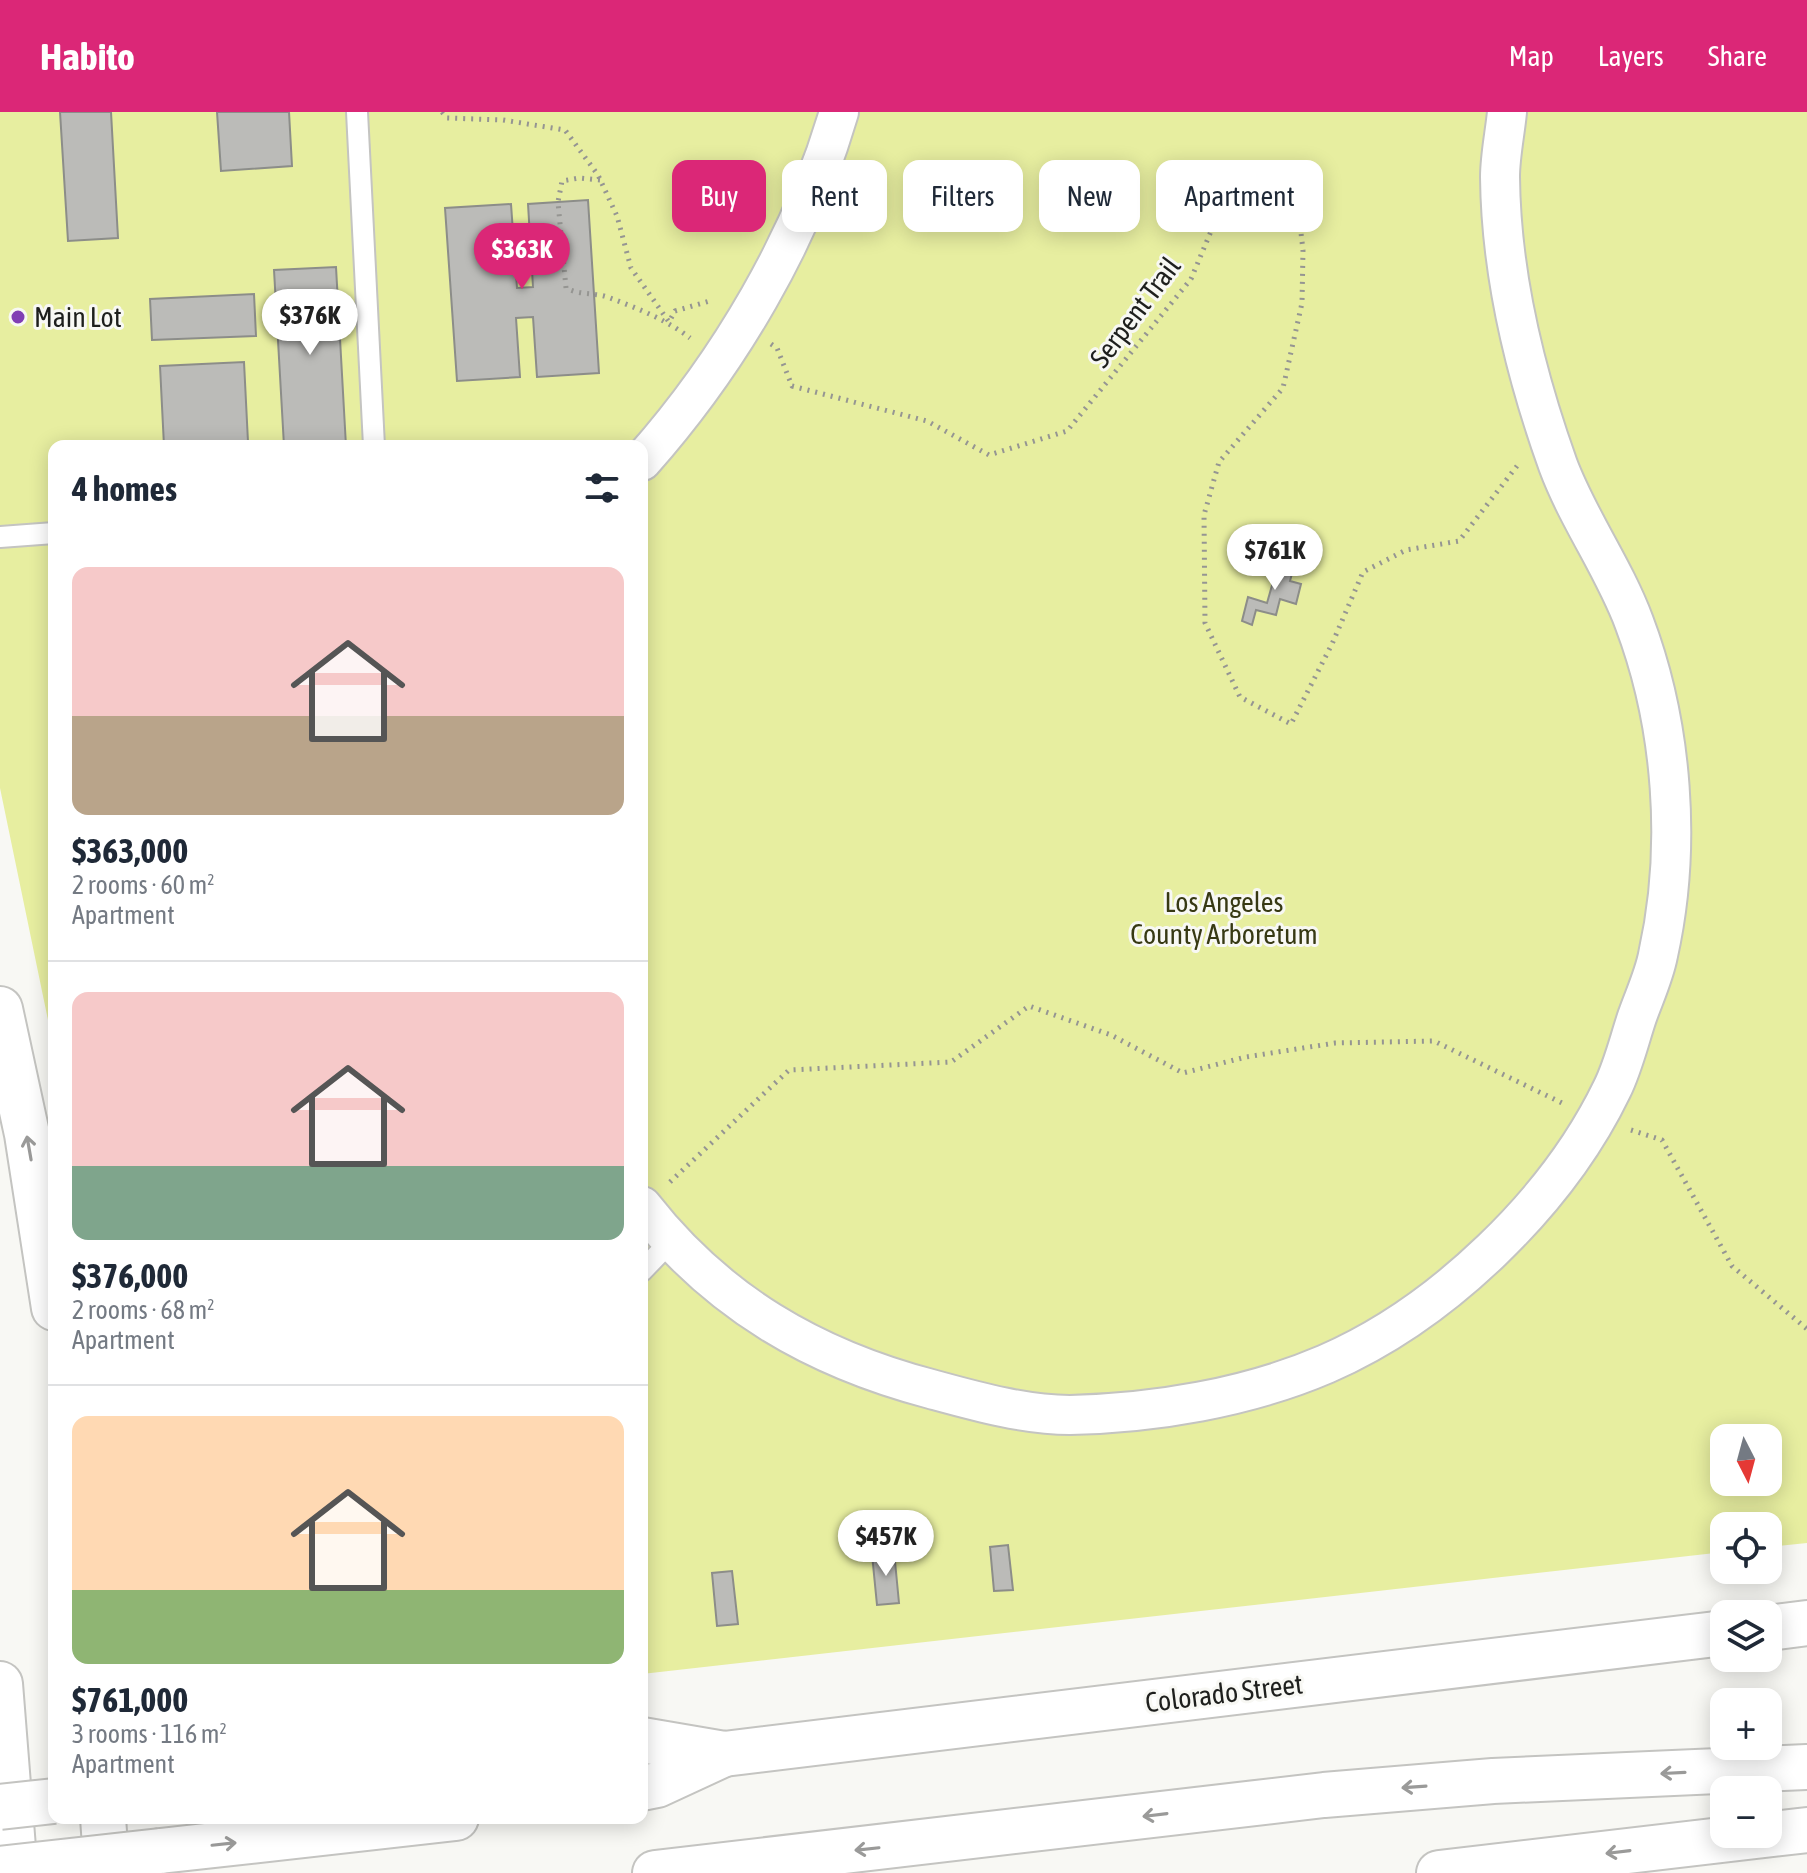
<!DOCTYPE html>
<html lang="en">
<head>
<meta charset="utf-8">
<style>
	:root { --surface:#fff; --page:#f6f6f7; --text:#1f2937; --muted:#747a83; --line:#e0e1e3; --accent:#db2777 }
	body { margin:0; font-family:"Asap Condensed",sans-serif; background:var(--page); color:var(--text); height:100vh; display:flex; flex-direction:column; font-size:30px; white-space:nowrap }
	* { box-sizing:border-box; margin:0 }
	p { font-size:26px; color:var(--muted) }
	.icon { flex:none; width:44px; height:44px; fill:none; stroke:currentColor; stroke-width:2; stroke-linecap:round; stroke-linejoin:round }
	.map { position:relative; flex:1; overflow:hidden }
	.details { position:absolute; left:48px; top:328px; width:600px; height:1384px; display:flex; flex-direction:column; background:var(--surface); border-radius:16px; box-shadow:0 4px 20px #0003 }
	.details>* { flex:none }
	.banner { position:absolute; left:672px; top:48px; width:760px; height:72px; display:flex; gap:16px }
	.needle { width:52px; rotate:174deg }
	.fabs { position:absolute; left:1710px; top:1312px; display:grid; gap:16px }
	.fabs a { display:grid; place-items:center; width:72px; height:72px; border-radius:16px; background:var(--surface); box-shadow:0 4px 20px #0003; font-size:40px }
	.price { position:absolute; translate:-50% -68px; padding:0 18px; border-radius:28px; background:#fff; color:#222; font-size:26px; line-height:52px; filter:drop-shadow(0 2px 4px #0008) }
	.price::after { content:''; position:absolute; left:50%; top:48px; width:24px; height:18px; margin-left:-12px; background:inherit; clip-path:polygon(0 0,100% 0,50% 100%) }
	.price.on { background:var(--accent); color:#fff }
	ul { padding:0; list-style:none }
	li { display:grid; align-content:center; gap:16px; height:424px; padding:0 24px }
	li+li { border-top:2px solid var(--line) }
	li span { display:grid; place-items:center; height:248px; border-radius:16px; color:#555 }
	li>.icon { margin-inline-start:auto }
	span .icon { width:144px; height:144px; fill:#fffc; stroke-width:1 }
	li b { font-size:34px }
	h2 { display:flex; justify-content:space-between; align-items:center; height:96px; padding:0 24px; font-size:34px }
	.pill { padding:0 28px; border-radius:16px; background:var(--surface); box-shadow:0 4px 20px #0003; font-size:28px; line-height:72px }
	.pill.on { background:var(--accent); color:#fff }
	header { display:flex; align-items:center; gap:48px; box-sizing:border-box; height:112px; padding:0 40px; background:var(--accent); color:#fff }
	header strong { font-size:38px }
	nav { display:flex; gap:44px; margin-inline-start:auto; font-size:28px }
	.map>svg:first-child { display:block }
</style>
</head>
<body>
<header>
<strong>Habito</strong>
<nav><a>Map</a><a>Layers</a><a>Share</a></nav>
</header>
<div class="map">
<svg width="1807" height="1761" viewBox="0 0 1807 1761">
	<rect width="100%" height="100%" fill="#f8f8f4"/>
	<path fill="#e7eea0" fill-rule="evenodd" d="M0 0H1807V1431L1768 1435V1414H1724V1440L642 1562V334H54V937L0 676ZM1724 1326H1768V1370H1724Z"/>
	<g fill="#bbbbb8" stroke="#8c8d89" stroke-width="2">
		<path d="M60 0H111L118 126 68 129Z"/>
		<path d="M217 0H289L292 54 221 59Z"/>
		<path d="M588 88 599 261 537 265 533 205 516 206 520 265 457 269 445 96 511 92 517 176 533 175 528 92Z"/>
		<path d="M336 155 346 334H284L274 158Z"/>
		<path d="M254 182 256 224 152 228 150 187Z"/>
		<path d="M244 250 248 330 164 334 160 254Z"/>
		<path d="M1271 448 1294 454 1290 469 1301 472 1296 492 1280 487 1276 503 1256 498 1252 513 1242 509 1248 485 1267 491 1275 463 1267 461Z"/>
		<path d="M1008 1433 1013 1478 994 1479 990 1435Z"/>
		<path d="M894 1439 899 1491 877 1493 872 1442Z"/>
		<path d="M732 1459 738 1512 717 1514 712 1461Z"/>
	</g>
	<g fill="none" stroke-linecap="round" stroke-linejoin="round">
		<defs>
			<g id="lane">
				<path d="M357 0 374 334"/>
				<path d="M0 425 54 421"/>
				<path d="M642 1159 670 1130"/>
			</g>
			<g id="street">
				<path d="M642 349C729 251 802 127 839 0"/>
				<path d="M642 1094C717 1190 813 1246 931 1277 975 1289 1024 1303 1070 1303 1155 1301 1247 1286 1326 1252 1441 1202 1557 1091 1612 977 1623 955 1629 929 1637 905 1644 885 1654 864 1658 843 1682 736 1673 613 1634 510 1614 456 1578 407 1558 353 1525 261 1501 163 1500 65 1500 44 1505 21 1507 0"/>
			</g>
			<g id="secondary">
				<path d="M0 897 27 1022 54 1196"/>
				<path d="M0 1572 15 1761"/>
				<path d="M103 1706 107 1761"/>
			</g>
			<g id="primary">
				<path d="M1768 1516 1807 1511"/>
				<path d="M642 1628 724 1642 1724 1521"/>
				<path d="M642 1676 657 1673 724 1642"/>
				<path d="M160 1739 456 1706"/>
			</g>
			<g id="highway">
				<path d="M655 1761 1324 1683 1493 1669 1807 1655"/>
				<path d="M1439 1761 1807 1718"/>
			</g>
		</defs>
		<use href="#lane" stroke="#c4c4c1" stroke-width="24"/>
		<use href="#street" stroke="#c4c4c1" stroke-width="42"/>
		<use href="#secondary" stroke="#c4c4c1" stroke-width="48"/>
		<use href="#primary" stroke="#c4c4c1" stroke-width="48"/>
		<use href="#highway" stroke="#c4c4c1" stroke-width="48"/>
		<g stroke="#959592" stroke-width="5" stroke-dasharray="2 6" stroke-linecap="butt">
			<path d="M442 0 447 6 503 8 565 18 598 63 617 104 631 156 669 210 675 199 713 188"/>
			<path d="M600 68 579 66 562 69 558 90 566 176C581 184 596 180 610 186 637 196 667 208 690 226"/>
			<path d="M771 232 777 236 792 274 927 309 989 343 1067 319 1191 167 1222 93 1296 78 1303 138 1302 191 1283 276 1219 350 1204 403 1205 511 1240 585 1291 612 1332 532 1363 460 1406 438 1459 429 1517 354"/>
			<path d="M1631 1018 1662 1028 1732 1154 1807 1217"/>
			<path d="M670 1070 789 958 951 950 1029 894 1111 923 1183 961 1246 945 1335 931 1434 929 1562 991"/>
		</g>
		<use href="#lane" stroke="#fff" stroke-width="20"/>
		<use href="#street" stroke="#fff" stroke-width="38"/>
		<use href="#secondary" stroke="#fff" stroke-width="44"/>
		<use href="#primary" stroke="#fff" stroke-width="44"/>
		<use href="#highway" stroke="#fff" stroke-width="44"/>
		<defs>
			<g id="primary-bridge">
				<path d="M0 1695 54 1689"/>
				<path d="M0 1757 160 1739"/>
			</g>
		</defs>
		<use href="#primary-bridge" stroke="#c4c4c1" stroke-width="48" stroke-linecap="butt"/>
		<use href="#primary-bridge" stroke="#fff" stroke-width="44"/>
	</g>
	<defs><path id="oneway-shaft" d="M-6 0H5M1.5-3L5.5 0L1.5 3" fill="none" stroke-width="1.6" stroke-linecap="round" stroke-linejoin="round" transform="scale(2)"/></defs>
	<g stroke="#9a9a99">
		<use href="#oneway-shaft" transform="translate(29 1036) rotate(-100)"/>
		<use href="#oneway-shaft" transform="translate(1673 1661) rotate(177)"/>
		<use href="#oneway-shaft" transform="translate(1414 1675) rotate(176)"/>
		<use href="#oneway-shaft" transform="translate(1155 1703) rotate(173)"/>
		<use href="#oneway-shaft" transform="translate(224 1732) rotate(-6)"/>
		<use href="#oneway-shaft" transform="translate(867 1737) rotate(174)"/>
		<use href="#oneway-shaft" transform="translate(1618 1740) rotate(173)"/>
	</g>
	<circle fill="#813fb4" stroke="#f8f8f4" stroke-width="3" cx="18" cy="205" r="8"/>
	<g text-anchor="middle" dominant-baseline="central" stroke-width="6" stroke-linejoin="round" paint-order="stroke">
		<g font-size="28" fill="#1e1f1d" stroke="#f8f8f4">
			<text transform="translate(1135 200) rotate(-53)">Serpent Trail</text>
			<text transform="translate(1224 1581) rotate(-7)">Colorado Street</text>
		</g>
		<g font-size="28" fill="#1e1f1d" stroke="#f8f8f4" text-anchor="start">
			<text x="34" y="205">Main Lot</text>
		</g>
		<g font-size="28" fill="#373913" stroke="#f8f8f4">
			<text x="1224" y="790">Los Angeles<tspan x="1224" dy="32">County Arboretum</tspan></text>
		</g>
	</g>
</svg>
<div class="fabs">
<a><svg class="needle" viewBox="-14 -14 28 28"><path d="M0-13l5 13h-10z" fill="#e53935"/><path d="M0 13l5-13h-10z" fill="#747a83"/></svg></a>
<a><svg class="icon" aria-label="locate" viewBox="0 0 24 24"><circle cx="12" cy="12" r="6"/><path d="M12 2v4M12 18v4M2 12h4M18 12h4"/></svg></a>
<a><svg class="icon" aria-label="layers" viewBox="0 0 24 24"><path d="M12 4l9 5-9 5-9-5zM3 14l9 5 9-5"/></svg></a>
<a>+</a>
<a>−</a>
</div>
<b class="price on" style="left:522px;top:179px">$363K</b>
<b class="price" style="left:310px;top:245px">$376K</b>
<b class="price" style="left:1275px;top:480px">$761K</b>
<b class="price" style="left:886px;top:1466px">$457K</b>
<div class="banner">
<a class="pill on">Buy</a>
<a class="pill">Rent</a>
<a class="pill">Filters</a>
<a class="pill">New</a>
<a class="pill">Apartment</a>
</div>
<section class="details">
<h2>4 homes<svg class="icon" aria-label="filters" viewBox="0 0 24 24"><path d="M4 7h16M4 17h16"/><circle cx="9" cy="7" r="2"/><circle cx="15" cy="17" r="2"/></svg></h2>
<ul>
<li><span style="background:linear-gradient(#f6c9c9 60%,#b9a48a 0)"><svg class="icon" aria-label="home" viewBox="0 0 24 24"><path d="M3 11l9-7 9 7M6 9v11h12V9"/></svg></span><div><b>$363,000</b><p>2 rooms · 60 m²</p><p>Apartment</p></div></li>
<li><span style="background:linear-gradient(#f6c9c9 70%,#7fa58c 0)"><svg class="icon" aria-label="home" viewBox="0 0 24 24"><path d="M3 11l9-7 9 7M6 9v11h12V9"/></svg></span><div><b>$376,000</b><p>2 rooms · 68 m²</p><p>Apartment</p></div></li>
<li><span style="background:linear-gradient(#ffd9b3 70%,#8fb573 0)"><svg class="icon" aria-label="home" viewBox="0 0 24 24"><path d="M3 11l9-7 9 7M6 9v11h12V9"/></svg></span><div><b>$761,000</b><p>3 rooms · 116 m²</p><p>Apartment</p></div></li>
</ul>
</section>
</div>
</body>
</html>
